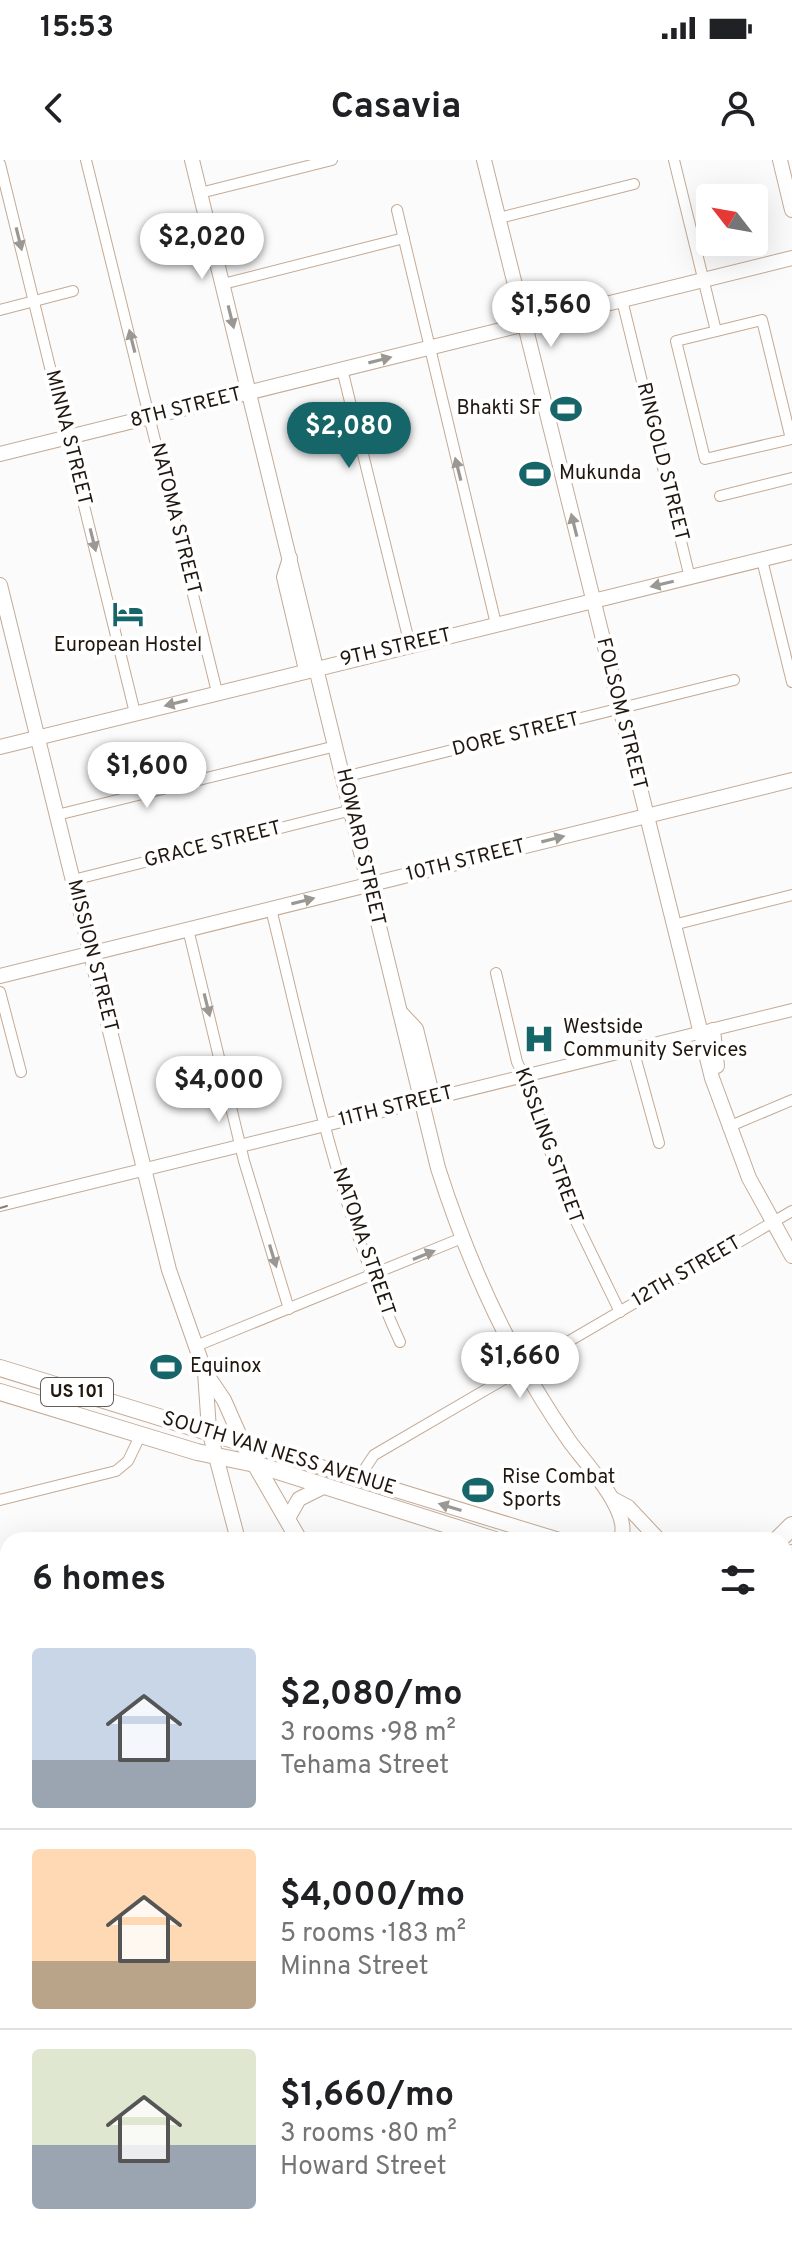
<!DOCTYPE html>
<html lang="en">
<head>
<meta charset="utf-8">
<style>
	:root { --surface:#fff; --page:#f6f6f6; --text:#202124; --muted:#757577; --line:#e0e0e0; --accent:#166569 }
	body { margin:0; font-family:Overpass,sans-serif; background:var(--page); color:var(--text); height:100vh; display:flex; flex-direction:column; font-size:30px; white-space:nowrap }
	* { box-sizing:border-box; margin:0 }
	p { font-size:26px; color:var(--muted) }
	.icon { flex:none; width:44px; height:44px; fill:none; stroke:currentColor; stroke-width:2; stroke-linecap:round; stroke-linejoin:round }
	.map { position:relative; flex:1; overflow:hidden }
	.sheet { position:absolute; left:0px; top:1372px; width:792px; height:712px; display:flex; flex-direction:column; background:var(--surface); border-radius:24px 24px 0 0; box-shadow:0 8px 32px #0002 }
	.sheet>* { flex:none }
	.needle { width:52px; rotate:301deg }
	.controls { position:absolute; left:696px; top:24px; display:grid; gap:16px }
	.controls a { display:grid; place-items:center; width:72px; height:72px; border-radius:8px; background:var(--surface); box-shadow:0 8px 32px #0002; font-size:40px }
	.price { position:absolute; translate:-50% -68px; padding:0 18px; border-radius:28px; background:#fff; color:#222; font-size:26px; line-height:52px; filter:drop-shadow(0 2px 4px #0008) }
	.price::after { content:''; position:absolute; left:50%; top:48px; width:24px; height:18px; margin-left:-12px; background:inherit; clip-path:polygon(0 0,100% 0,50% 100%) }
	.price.selected { background:var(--accent); color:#fff }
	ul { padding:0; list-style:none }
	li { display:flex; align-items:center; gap:24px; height:200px; padding:0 32px }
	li+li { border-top:2px solid var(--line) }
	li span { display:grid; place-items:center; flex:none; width:224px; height:160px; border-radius:8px; color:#555 }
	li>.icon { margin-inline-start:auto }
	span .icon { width:96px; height:96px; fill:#fffc; stroke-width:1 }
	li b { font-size:34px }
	h2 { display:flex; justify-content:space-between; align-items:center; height:96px; padding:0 32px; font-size:34px }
	.status { display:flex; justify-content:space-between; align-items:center; height:56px; padding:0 40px; background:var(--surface); direction:ltr }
	.status svg { height:22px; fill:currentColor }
	header { display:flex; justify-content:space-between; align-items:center; height:104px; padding:0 32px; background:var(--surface); font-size:36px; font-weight:700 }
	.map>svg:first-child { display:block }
</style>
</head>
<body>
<div class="status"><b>15:53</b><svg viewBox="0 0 49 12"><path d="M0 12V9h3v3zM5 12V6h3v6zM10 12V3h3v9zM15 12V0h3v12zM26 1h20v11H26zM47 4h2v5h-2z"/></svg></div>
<header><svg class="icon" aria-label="back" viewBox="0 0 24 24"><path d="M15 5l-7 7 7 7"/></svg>Casavia<svg class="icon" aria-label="person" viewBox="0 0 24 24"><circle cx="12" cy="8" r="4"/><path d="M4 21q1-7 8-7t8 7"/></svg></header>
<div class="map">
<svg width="792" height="2084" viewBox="0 0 792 2084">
	<rect width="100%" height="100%" fill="#fbfbfb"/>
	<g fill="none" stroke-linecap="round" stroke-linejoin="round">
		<defs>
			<g id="minor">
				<path d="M86 0 217 532"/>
				<path d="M674 0 716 171"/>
				<path d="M0 4 135 553"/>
				<path d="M200 33 332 0"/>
				<path d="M397 50 496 464"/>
				<path d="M499 58 634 24"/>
				<path d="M223 124 404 78"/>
				<path d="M622 140 690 418"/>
				<path d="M0 150 73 131"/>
				<path d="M762 160 791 279 705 299 676 181Z"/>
				<path d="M342 209 410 485"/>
				<path d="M720 336 792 318"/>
				<path d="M762 400 792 522"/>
				<path d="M344 617 734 520"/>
				<path d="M57 655 336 586"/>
				<path d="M73 720 352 650"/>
				<path d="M271 749C307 894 337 1045 400 1182"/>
				<path d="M673 765 792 735"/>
				<path d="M188 769 244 1001 289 1149"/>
				<path d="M496 813 517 902 531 931 566 1041 620 1152"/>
				<path d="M0 832 21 912"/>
				<path d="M633 889 659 983"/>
				<path d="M728 967 792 940"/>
				<path d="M196 1186 462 1078"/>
				<path d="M356 1322 374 1295 792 1051"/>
				<path d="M0 1340 116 1311 128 1301 140 1276"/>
				<path d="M0 1534 8 1532"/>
				<path d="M784 1886 792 1871"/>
				<path d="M0 1936 8 1940"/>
				<path d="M784 2011 792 2015"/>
				<path d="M0 2012 8 1992"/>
				<path d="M199 2076 215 2084"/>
				<path d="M473 2084 477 2076"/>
				<path d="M569 2084 573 2076"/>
				<path d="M685 2084 689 2076"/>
			</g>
			<g id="tertiary">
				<path d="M0 1045 792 850"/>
				<path d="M618 2076 634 2084"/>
			</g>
			<g id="secondary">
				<path d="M192 0 438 1008C469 1105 511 1198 570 1282 586 1304 634 1354 620 1380"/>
				<path d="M484 0 712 918 749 1018 792 1096"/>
				<path d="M780 0 792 50"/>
				<path d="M0 294 792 98"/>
				<path d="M290 398 284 417 306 510"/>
				<path d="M0 425 169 1110 205 1212 224 1240 243 1283 559 1380"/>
				<path d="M0 587 792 392"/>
				<path d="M0 816 792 620"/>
				<path d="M400 852 416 869 433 938"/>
				<path d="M713 870 717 906"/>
				<path d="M205 1212 209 1270 238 1380"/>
				<path d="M613 1339 628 1347 659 1380"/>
				<path d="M287 1360 299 1339 325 1326"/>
				<path d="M784 1492 792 1498"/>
				<path d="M784 1834 792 1839"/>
				<path d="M365 2084 368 2076"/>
			</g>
			<g id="primary">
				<path d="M0 1619 8 1651V1683"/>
				<path d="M0 1710 8 1742"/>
				<path d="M0 1899 5 1906"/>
				<path d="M0 1919 8 1921"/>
				<path d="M95 2076 99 2084"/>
				<path d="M115 2076 117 2084"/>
			</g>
			<g id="trunk">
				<path d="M0 1208 243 1283 299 1380"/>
				<path d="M0 1232 197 1292 255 1304 495 1380"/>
				<path d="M784 1505 792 1511"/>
			</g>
			<g id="motorway">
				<path d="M778 1380 792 1366"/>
				<path d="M784 1403 792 1394"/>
				<path d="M784 1432 792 1423"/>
				<path d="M784 1453 792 1444"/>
				<path d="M784 1651 792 1649"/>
			</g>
		</defs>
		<use href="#minor" stroke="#c4aa95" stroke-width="12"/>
		<use href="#tertiary" stroke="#c4aa95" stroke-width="14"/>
		<use href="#secondary" stroke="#c4aa95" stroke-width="16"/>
		<use href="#primary" stroke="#c4aa95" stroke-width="18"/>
		<use href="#trunk" stroke="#c4aa95" stroke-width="18"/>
		<use href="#motorway" stroke="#c4aa95" stroke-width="20"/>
		<use href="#minor" stroke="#fff" stroke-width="10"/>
		<use href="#tertiary" stroke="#fff" stroke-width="12"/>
		<use href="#secondary" stroke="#fff" stroke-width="14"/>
		<use href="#primary" stroke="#fff" stroke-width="16"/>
		<use href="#trunk" stroke="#fff" stroke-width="16"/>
		<use href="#motorway" stroke="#fff" stroke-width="18"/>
		<g stroke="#837e79" stroke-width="2">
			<path d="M0 1048 7 1046"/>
			<path d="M0 1614 8 1646"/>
			<path d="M0 1691 8 1725"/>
			<path d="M110 2076 112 2084"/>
		</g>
	</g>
	<defs><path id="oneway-solid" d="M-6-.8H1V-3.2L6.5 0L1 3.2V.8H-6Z" transform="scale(2)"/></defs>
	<g fill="#9b9793">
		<use href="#oneway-solid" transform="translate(19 79) rotate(76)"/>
		<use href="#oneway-solid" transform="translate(231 157) rotate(76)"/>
		<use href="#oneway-solid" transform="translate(132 181) rotate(-104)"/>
		<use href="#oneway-solid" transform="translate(380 200) rotate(-14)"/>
		<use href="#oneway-solid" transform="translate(458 309) rotate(-104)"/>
		<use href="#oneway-solid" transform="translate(574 365) rotate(-104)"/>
		<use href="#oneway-solid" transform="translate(93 380) rotate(76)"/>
		<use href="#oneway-solid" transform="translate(662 424) rotate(167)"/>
		<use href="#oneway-solid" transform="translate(176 543) rotate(166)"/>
		<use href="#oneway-solid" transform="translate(553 679) rotate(-14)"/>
		<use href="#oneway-solid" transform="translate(303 741) rotate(-14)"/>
		<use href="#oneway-solid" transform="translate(207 845) rotate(76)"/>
		<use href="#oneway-solid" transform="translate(424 1095) rotate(-22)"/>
		<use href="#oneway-solid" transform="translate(273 1096) rotate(73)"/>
		<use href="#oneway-solid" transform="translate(450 1347) rotate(-163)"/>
	</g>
	<defs>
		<symbol id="stadium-bare" viewBox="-9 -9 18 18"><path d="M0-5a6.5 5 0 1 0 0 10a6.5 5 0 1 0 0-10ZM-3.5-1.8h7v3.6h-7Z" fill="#166569" stroke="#fff" stroke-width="2.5" paint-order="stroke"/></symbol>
		<symbol id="hotel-bare" viewBox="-9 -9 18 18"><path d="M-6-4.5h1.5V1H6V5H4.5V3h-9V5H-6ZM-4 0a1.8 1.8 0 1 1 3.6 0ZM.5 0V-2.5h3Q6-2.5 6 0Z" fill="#166569" stroke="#fff" stroke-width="2.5" paint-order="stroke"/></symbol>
		<symbol id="hospital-bare" viewBox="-9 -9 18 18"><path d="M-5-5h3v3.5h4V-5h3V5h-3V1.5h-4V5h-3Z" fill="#166569" stroke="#fff" stroke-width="2.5" paint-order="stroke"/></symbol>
	</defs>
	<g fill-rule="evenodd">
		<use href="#stadium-bare" x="544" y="227" width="44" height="44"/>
		<use href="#stadium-bare" x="513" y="292" width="44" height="44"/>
		<use href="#hotel-bare" x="106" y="432" width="44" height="44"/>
		<use href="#hospital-bare" x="517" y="857" width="44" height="44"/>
		<use href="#stadium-bare" x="144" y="1185" width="44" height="44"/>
		<use href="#stadium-bare" x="456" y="1308" width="44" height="44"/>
	</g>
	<g text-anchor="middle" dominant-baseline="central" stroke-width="8" stroke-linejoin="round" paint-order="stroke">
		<rect fill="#fff" stroke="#635d57" stroke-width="2" x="41" y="1218" width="72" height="28" rx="6"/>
		<g font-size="18" font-weight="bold" fill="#20170f">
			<text x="77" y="1232">US 101</text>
		</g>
		<g font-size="20" fill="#20170f" stroke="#fff">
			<text transform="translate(186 248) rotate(-14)">8TH STREET</text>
			<text transform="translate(68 278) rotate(76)">MINNA STREET</text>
			<text transform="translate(662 302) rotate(76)">RINGOLD STREET</text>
			<text transform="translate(175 359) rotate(76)">NATOMA STREET</text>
			<text transform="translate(396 488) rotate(-13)">9TH STREET</text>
			<text transform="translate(621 554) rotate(76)">FOLSOM STREET</text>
			<text transform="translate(516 575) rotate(-14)">DORE STREET</text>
			<text transform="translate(213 685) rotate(-14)">GRACE STREET</text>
			<text transform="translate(360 687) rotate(77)">HOWARD STREET</text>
			<text transform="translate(466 701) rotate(-14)">10TH STREET</text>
			<text transform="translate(92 796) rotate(76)">MISSION STREET</text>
			<text transform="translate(396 947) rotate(-14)">11TH STREET</text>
			<text transform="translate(548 986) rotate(70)">KISSLING STREET</text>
			<text transform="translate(363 1082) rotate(71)">NATOMA STREET</text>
			<text transform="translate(687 1112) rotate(-30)">12TH STREET</text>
			<text transform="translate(279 1294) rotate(17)">SOUTH VAN NESS AVENUE</text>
		</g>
		<g font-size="20" fill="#20170f" stroke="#fff" text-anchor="start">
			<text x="542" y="249" text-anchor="end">Bhakti SF</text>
			<text x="559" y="314">Mukunda</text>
			<text x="128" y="486" text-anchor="middle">European Hostel</text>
			<text x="563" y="868">Westside<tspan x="563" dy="23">Community Services</tspan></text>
			<text x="190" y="1207">Equinox</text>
			<text x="502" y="1318">Rise Combat<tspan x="502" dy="23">Sports</tspan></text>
		</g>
	</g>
</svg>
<div class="controls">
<a><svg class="needle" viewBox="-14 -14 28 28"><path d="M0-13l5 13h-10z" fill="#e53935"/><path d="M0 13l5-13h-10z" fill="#757577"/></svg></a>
</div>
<b class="price" style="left:202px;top:121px">$2,020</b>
<b class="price" style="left:551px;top:189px">$1,560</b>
<b class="price selected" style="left:349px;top:310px">$2,080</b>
<b class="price" style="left:147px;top:650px">$1,600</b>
<b class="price" style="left:219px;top:964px">$4,000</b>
<b class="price" style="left:520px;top:1240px">$1,660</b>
<section class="sheet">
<h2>6 homes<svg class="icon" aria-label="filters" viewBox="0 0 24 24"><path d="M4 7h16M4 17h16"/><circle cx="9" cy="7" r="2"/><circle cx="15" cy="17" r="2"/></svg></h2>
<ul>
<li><span style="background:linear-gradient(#c9d6e8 70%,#9aa5b1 0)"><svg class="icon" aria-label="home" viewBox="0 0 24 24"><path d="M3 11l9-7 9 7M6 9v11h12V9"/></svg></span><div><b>$2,080/mo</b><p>3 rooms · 98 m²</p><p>Tehama Street</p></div></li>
<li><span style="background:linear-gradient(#ffd9b3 70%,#b9a48a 0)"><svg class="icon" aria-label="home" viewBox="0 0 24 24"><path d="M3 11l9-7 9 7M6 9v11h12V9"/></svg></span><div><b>$4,000/mo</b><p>5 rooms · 183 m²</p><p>Minna Street</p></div></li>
<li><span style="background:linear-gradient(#dfe7d0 60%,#9aa5b1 0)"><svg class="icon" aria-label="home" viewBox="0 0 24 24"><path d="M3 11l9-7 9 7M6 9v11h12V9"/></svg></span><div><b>$1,660/mo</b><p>3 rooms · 80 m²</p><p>Howard Street</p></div></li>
</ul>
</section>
</div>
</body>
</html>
